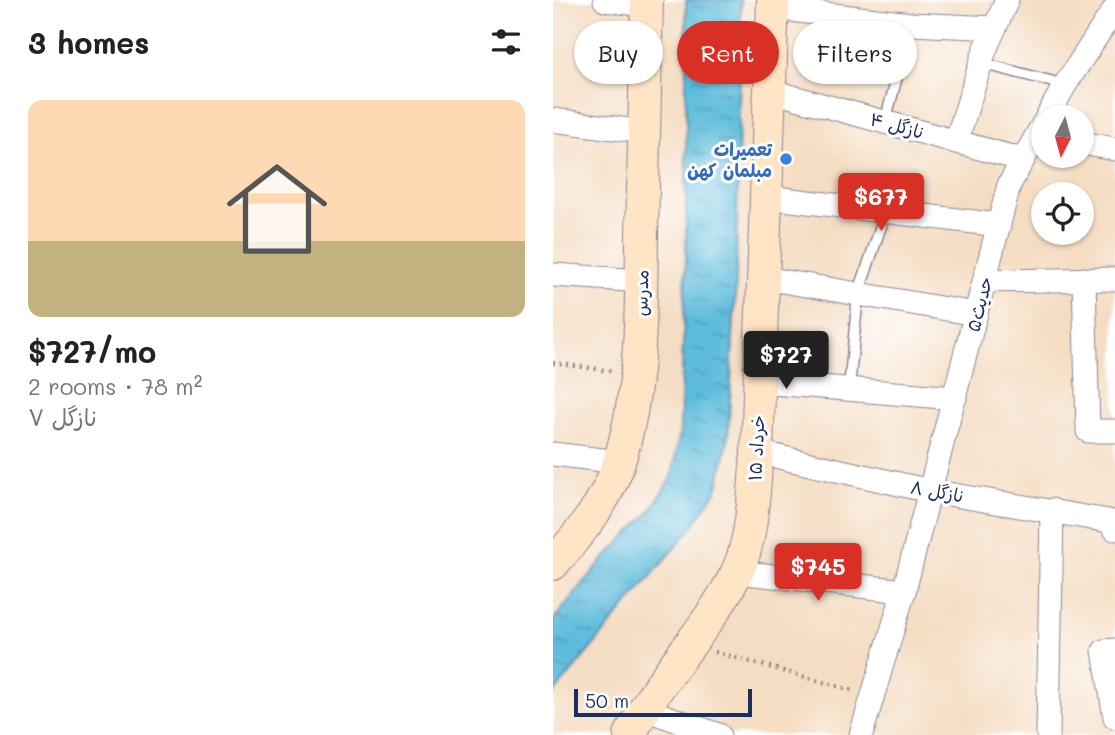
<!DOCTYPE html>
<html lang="en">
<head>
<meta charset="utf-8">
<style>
	:root { --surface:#fff; --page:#f2f2f2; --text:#222; --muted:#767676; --line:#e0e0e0; --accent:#d93025 }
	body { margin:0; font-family:Mali,"Playpen Sans Arabic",sans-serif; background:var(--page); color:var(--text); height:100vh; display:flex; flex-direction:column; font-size:26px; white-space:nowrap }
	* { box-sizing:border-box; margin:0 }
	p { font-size:23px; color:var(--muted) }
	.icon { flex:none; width:38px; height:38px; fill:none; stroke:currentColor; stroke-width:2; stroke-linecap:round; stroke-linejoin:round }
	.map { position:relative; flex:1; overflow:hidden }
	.panel { display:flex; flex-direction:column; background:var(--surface); width:553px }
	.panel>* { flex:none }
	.hud { position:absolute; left:21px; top:21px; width:436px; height:63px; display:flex; gap:14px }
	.needle { width:46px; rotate:186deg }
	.controls { position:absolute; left:478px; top:105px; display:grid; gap:14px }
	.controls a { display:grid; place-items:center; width:63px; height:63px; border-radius:50%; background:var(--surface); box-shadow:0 2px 5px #0004; font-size:35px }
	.scale { position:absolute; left:21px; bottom:18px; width:178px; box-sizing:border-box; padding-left:7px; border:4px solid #1b2f5e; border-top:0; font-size:19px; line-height:24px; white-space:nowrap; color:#1b2f5e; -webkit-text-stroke:5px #fff; paint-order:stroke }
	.price { position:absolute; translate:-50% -60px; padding:0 16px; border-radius:7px; background:var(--accent); color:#fff; font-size:23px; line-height:46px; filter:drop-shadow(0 2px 4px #0008) }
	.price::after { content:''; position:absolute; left:50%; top:42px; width:21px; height:16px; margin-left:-10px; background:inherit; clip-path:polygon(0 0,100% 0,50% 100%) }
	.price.selected { background:#222; color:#fff }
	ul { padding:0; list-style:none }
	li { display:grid; align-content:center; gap:14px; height:371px; padding:0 28px }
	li+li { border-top:2px solid var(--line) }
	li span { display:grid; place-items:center; height:217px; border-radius:14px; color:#555 }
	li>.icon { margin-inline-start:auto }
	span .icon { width:126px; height:126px; fill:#fffc; stroke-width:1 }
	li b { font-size:30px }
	h2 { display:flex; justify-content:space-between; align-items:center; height:84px; padding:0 28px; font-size:30px }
	.pill { padding:0 24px; border-radius:32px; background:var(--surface); box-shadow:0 2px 5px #0004; font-size:24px; line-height:63px }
	.pill.selected { background:var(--accent); color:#fff }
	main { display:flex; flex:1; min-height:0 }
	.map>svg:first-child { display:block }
</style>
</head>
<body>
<main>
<section class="panel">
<h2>3 homes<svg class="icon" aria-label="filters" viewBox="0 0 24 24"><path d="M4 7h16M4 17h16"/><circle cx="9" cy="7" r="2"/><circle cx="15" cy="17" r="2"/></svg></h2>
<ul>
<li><span style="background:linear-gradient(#ffd9b3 65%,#c2b280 0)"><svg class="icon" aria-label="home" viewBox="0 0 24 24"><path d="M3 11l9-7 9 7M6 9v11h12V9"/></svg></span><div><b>$727/mo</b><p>2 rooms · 78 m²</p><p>نازگل ۷</p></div></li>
</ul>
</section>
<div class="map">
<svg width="562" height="735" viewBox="0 0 562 735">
	<defs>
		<pattern id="water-ripples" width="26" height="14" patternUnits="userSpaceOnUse" patternTransform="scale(1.75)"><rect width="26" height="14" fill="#5dbcdb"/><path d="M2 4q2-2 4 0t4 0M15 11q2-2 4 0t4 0" fill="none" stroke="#4c99b5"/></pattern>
	</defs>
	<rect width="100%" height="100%" fill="#fff"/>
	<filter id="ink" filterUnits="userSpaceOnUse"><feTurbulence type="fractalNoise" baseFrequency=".0143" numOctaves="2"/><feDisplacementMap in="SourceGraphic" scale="14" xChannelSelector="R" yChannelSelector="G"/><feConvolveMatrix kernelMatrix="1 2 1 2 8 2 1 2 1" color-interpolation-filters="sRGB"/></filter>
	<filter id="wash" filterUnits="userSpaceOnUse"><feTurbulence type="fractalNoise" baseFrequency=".00686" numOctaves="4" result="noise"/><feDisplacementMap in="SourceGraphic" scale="28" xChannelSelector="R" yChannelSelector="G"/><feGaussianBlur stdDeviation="1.57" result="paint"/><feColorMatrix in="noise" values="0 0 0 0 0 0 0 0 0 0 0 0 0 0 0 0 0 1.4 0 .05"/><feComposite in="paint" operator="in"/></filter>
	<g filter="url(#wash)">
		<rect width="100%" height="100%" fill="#f5ddc3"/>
		<path fill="url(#water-ripples)" stroke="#3c769c" stroke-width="2" d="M133 0H188L183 278 175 441 164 490 136 531 0 694V620L49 561 95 514 119 477 127 431 133 258Z"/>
	</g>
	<g filter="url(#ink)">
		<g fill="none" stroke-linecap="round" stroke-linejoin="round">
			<defs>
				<g id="lane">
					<path d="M428 63 512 85"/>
					<path d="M332 122 358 24"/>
					<path d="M296 388 305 295 333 211"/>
				</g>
				<g id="street">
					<path d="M52 0 93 5"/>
					<path d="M220 8 358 24 442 28"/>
					<path d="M218 91 470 160"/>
					<path d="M494 117 512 85 562 8"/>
					<path d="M0 120 91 132"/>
					<path d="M403 142 432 50 454 0"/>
					<path d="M528 143 562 149"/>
					<path d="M214 197 446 225"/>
					<path d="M0 275 89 281"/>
					<path d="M211 278 423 314"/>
					<path d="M531 279 535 431H562"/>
					<path d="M432 281 562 279"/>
					<path d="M207 382 402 398"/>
					<path d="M204 452 377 491 556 521 562 529"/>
					<path d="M0 454 66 462"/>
					<path d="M184 572 351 591"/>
					<path d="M562 650 551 651 562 717"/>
					<path d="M91 709 166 735"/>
					<path d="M308 735 351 591 456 185 490 124"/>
					<path d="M495 735 499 510"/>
				</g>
				<g id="secondary">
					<path d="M0 564C27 533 54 502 66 462 89 389 88 310 89 235 91 156 92 78 94 0"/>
					<path d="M77 735C105 677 154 631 183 574 200 541 201 488 204 452L220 0"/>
				</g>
			</defs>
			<use href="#lane" stroke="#888690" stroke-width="13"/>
			<use href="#street" stroke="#888690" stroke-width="25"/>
			<use href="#secondary" stroke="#888690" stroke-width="34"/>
			<g stroke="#888690" stroke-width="4.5" stroke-dasharray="2 5" stroke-linecap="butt">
				<path d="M0 363 58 371"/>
				<path d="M162 652 299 690"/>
			</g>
			<use href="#lane" stroke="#fff" stroke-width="10"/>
			<use href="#street" stroke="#fff" stroke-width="23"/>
			<use href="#secondary" stroke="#ffe4c6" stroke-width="32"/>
		</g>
	</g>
	<circle fill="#3f7fe0" stroke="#fff" stroke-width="2.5" cx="233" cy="159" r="7"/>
	<g text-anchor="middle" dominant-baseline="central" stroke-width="6" stroke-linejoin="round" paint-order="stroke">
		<g font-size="18" fill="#1b2f5e" stroke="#fff">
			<text transform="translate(344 125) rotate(15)">نازگل ۴</text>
			<text transform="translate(88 293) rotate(-89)">مدرس</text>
			<text transform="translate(426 304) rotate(-76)">حدیث۵</text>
			<text transform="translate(203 448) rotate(-87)">۱۵ خرداد</text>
			<text transform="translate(384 491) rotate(10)">نازگل ۸</text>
		</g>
		<g font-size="18" font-weight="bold" fill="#366cbe" stroke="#fff" text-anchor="end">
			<text x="219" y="149">تعمیرات<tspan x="219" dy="21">مبلمان کهن</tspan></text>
		</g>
	</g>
</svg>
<div class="controls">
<a><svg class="needle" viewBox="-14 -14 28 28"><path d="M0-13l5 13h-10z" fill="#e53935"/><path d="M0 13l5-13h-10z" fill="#767676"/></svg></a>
<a><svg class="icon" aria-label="locate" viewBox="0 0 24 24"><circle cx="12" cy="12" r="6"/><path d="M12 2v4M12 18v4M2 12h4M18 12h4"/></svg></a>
</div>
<div class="scale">50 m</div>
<b class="price" style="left:328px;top:233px">$677</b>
<b class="price selected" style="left:233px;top:391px">$727</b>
<b class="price" style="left:265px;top:603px">$745</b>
<div class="hud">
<a class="pill">Buy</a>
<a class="pill selected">Rent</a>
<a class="pill">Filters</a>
</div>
</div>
</main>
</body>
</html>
